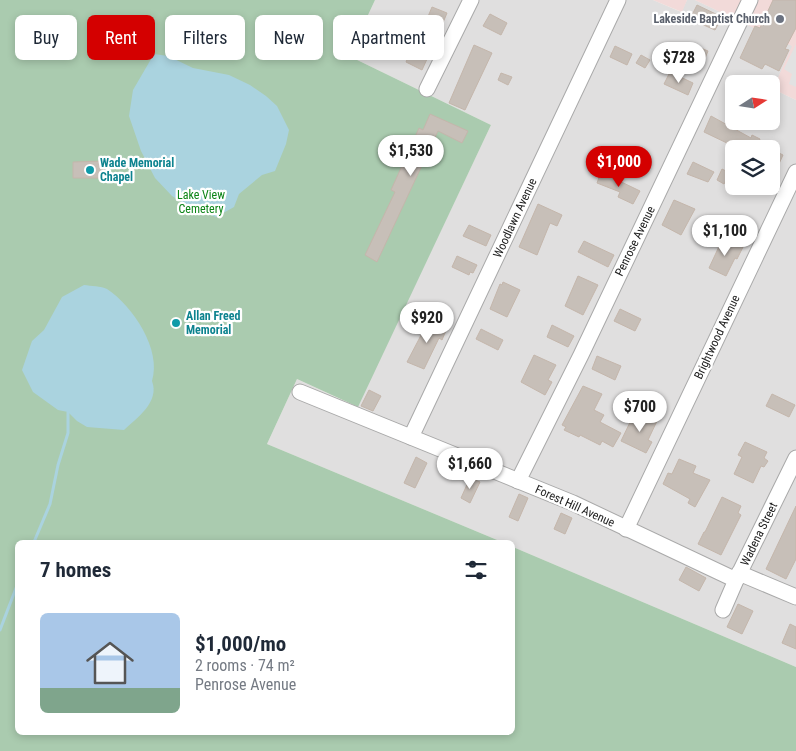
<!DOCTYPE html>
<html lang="en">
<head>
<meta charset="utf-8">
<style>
	:root { --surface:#fff; --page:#f6f6f7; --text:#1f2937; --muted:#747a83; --line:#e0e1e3; --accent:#d40000 }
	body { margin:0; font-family:"Roboto Condensed",sans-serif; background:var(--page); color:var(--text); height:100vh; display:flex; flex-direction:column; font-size:19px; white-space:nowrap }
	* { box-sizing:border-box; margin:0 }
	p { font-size:16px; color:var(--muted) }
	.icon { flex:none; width:28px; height:28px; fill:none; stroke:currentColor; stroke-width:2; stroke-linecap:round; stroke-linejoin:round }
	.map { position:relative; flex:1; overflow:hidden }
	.drawer { position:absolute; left:15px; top:540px; width:500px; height:195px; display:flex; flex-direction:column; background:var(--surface); border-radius:8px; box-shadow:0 2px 8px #0003 }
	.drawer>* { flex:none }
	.top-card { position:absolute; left:15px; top:15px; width:500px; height:45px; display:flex; gap:10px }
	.needle { width:32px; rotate:78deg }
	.controls { position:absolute; left:725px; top:75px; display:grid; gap:10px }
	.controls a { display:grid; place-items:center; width:55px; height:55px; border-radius:8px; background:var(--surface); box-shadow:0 2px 8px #0003; font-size:25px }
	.price { position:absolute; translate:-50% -42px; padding:0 11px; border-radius:18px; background:#fff; color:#222; font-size:16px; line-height:32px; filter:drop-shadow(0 1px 2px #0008) }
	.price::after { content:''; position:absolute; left:50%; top:30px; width:15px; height:11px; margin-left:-8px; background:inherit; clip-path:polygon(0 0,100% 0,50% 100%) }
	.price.selected { background:var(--accent); color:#fff }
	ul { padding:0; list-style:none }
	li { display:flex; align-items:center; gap:15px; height:125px; padding:0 25px }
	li+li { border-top:1px solid var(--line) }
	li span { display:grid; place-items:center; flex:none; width:140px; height:100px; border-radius:8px; color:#555 }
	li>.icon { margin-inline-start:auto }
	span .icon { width:60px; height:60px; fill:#fffc; stroke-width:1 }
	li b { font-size:21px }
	h2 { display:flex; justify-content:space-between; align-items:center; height:60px; padding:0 25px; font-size:21px }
	.chip { padding:0 18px; border-radius:8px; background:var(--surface); box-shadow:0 2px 8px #0003; font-size:18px; line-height:45px }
	.chip.selected { background:var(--accent); color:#fff }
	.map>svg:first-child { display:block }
</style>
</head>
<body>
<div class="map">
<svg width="796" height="751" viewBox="0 0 796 751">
	<rect width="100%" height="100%" fill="#f2efe9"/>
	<path fill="#e0dfdf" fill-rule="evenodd" d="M375 0H653L681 12 687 0H695L793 46 773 89 796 100V667L513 547 512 542H502L267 444 297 379 357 407 491 125 349 56ZM734 84H771V121H734ZM734 149H771V186H734Z"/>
	<g fill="#f2dad9">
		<path d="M653 0H687L682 12Z"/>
		<path d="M695 0H796V100L773 89 792 46Z"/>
	</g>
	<path fill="#aacbaf" d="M0 0H375L349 56 491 125 358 407 297 379 267 444 502 542H18V732H512L513 547 796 667V751H0Z"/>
	<path fill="#e2e2e2" d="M796 44V87L789 84 792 74 784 69Z"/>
	<g fill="#aad3df">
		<path d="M154 54 168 56 193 68 229 75 250 85 266 96 277 106 289 130 286 144 275 171 262 175 239 194 234 207 216 217 194 209 172 196 155 178 141 151 129 116 133 90Z"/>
		<path d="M84 285C91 286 101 286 107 289 133 306 162 350 152 381 160 402 137 418 124 430L87 427 77 421 68 412 58 410 33 392 22 370 32 341 44 330 62 297Z"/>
	</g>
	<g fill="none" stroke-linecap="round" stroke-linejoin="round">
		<g stroke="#aad3df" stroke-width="3">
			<path d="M34 542 50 504 58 465 68 433V412"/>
			<path d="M0 630 18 583"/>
		</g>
	</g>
	<g fill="#c7bfb8" stroke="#c4b6ab">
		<path d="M773 0H796V28L785 49 789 50 779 71 765 64 762 69 740 58 755 26 760 28Z"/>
		<path d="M697 5 722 17 715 30 690 19Z"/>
		<path d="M432 7 447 13 442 25 427 19Z"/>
		<path d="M490 14 507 23 501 35 483 26Z"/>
		<path d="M418 35 433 42 425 58 427 59 422 70 406 62Z"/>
		<path d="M689 43 708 51 703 63 684 54Z"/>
		<path d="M474 45 492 53 465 110 449 103Z"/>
		<path d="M615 46 632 54 627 65 610 57Z"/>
		<path d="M641 55 650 60 645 68 636 63Z"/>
		<path d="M670 72 693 83 688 95 664 84Z"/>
		<path d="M501 73 512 77 508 85 498 80Z"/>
		<path d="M430 114 468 131 462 143 438 131 377 262 365 255 395 192 391 190 419 128 423 130Z"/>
		<path d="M711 116 751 138 752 135 760 139 756 149 736 141 734 144 730 142 729 144 704 132Z"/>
		<path d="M771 149 783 155 778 166 771 163Z"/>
		<path d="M106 161 107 178H73V162Z"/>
		<path d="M693 162 714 172 708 182 687 174Z"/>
		<path d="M722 169 730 173 724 184 717 180Z"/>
		<path d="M601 172 611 175V177L640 191 633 204 618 197 620 192 597 183Z"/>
		<path d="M674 200 695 209 681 235 662 225Z"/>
		<path d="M538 204 562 215 557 226 550 223 537 255 519 247Z"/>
		<path d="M469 225 491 235 486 246 463 236Z"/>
		<path d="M723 238 743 247 737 259 735 258 726 276 709 268Z"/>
		<path d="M584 241 614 255 608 267 578 252Z"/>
		<path d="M457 256 477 265 473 273 470 272 469 275 452 267Z"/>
		<path d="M578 276 598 285 583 315 565 306Z"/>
		<path d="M503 282 520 290 507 317 490 309 500 284 502 285Z"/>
		<path d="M620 309 641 319 635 331 614 321Z"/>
		<path d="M429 320 447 328 442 340 439 338 424 369 407 362Z"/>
		<path d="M552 325 574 336 568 347 547 337Z"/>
		<path d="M481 329 503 340 498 350 476 339Z"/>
		<path d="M534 355 556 365 548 380 552 382 545 395 521 382Z"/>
		<path d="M597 356 621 366 615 380 592 369Z"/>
		<path d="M583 386 602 394 594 410 604 415 600 422 621 433 613 447 602 441 600 445 580 435 579 437 564 430 566 427 562 425Z"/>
		<path d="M369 390 381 396 373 411 361 406Z"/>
		<path d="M772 394 795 405 789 417 766 406Z"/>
		<path d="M634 414 641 418 643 414 657 421 648 440 652 442 646 453 621 441Z"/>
		<path d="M745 442 767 452 764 458 768 461 764 467 761 466 753 483 734 474 742 457 738 455Z"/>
		<path d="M416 457 427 463 415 488 404 483Z"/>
		<path d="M679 459 696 466 693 473 710 480 695 507 688 503 690 499 663 484 668 473 672 474Z"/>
		<path d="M470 478 480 482 470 503 461 498Z"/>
		<path d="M519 494 528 498 518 521 509 517Z"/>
		<path d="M722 497 741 506 738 513 741 515 721 555 698 544 704 532H705Z"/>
		<path d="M796 506V559L786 579 766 569Z"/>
		<path d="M561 513 572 518 565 534 554 529Z"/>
		<path d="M686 567 706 578 699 591 679 580Z"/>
		<path d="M738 604 753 611 742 634 727 627Z"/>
		<path d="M790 624 796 627V649L782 643Z"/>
	</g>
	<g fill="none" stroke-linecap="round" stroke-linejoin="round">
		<defs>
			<g id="minor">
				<path d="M427 89 471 0"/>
				<path d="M300 392 573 503 736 580"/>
				<path d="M411 437 618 0"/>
				<path d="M518 481 581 355 750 0"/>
				<path d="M626 529 796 172"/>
				<path d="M739 573 796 597"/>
				<path d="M723 610 736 580 796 458"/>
			</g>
		</defs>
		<use href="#minor" stroke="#a9a9a9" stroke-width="17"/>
		<use href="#minor" stroke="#fff" stroke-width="15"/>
	</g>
	<circle fill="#6b7280" stroke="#fff" stroke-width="2" cx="780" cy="19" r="5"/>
	<g fill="#0f9aa8" stroke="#fff" stroke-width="2">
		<circle cx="90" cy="170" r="5"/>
		<circle cx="176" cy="323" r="5"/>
	</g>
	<g text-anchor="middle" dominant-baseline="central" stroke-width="4.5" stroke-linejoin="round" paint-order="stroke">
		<g font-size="12" font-weight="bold" fill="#5b616d" stroke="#fff" text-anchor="end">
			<text x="770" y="19">Lakeside Baptist Church</text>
		</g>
		<g font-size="12" font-weight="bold" fill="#0d838f" stroke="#fff" text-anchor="start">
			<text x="100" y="163">Wade Memorial<tspan x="100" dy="14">Chapel</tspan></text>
			<text x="186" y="316">Allan Freed<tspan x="186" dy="14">Memorial</tspan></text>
		</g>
		<g font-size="12" fill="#0c8416" stroke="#fff">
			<text x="201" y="195">Lake View<tspan x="201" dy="14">Cemetery</tspan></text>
		</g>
		<g font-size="12" fill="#222" stroke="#fff">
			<text transform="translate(515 218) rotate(-65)">Woodlawn Avenue</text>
			<text transform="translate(635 241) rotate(-64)">Penrose Avenue</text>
			<text transform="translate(717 337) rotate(-65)">Brightwood Avenue</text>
			<text transform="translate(575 506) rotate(24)">Forest Hill Avenue</text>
			<text transform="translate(759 534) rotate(-64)">Wadena Street</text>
		</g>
	</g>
</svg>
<div class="controls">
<a><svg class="needle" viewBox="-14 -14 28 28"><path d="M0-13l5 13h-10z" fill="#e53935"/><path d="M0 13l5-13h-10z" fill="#747a83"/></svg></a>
<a><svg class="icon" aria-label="layers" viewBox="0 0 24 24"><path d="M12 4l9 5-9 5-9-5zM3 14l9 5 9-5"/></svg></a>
</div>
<b class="price" style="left:679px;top:84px">$728</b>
<b class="price" style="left:411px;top:177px">$1,530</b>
<b class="price selected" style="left:619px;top:188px">$1,000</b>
<b class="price" style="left:725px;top:257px">$1,100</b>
<b class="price" style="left:427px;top:344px">$920</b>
<b class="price" style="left:640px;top:433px">$700</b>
<b class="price" style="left:470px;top:490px">$1,660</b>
<div class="top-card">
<a class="chip">Buy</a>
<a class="chip selected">Rent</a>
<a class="chip">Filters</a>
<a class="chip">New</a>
<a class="chip">Apartment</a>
</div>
<section class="drawer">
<h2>7 homes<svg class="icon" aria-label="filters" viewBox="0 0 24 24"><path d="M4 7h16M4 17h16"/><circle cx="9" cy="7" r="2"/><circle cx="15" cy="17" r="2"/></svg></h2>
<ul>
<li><span style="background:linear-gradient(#a9c7e8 75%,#7fa58c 0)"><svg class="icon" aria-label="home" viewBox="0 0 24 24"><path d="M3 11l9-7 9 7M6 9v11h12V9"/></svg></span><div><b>$1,000/mo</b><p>2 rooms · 74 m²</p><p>Penrose Avenue</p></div></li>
</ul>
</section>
</div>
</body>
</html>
